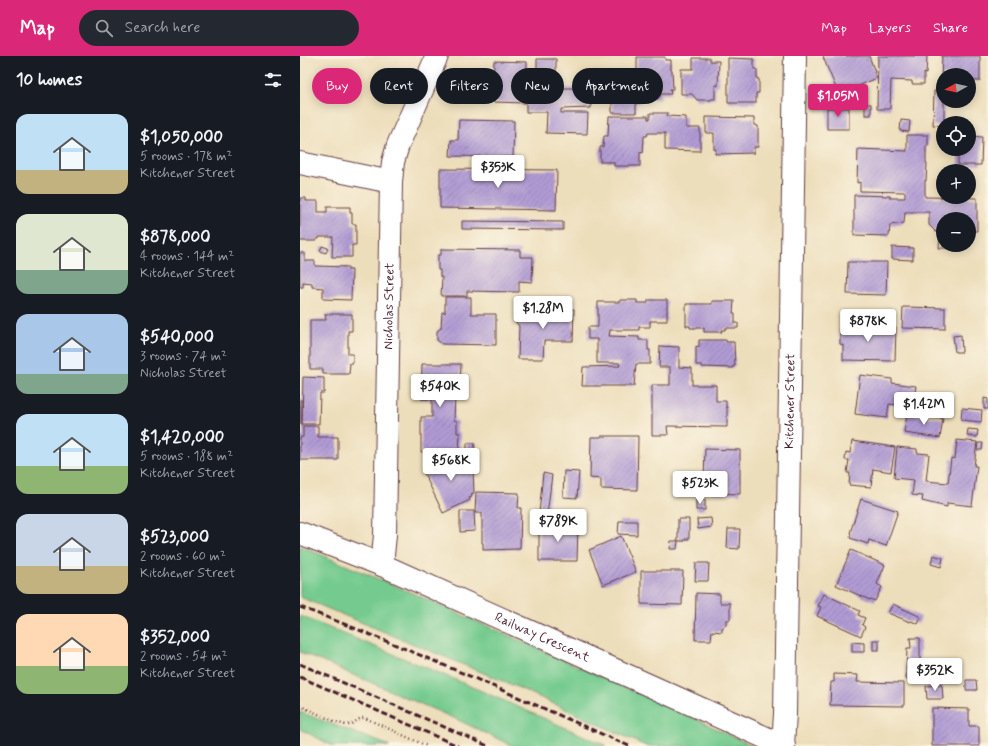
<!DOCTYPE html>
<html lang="en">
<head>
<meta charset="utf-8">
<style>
	:root { --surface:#171b24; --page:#242831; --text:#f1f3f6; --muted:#9ea1a6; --accent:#db2777 }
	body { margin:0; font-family:Mynerve,sans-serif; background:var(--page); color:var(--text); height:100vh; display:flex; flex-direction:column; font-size:15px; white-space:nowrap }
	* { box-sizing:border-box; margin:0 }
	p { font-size:13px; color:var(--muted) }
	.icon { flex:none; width:22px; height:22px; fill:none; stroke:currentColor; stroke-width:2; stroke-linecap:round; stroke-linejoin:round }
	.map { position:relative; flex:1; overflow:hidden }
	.panel { display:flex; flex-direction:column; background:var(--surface); width:300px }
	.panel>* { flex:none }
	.guide { position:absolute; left:12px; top:12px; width:380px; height:36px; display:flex; gap:8px }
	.needle { width:26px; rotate:262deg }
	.controls { position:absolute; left:636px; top:12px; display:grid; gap:8px }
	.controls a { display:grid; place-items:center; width:40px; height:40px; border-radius:50%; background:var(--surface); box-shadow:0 2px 10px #0003; font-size:20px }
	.price { position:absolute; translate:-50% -34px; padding:0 9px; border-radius:4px; background:#fff; color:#222; font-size:13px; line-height:26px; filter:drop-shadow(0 1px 2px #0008) }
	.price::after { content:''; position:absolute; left:50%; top:24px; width:12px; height:9px; margin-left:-6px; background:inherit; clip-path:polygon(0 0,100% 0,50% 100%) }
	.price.selected { background:var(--accent); color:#fff }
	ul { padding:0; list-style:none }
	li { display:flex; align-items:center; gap:12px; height:100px; padding:0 16px }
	li span { display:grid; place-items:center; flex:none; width:112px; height:80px; border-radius:12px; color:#555 }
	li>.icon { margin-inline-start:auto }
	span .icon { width:48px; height:48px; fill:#fffc; stroke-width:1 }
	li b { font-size:17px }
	h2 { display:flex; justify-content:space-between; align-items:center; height:48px; padding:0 16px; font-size:17px }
	.pill { padding:0 14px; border-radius:18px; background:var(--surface); box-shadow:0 2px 10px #0003; font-size:14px; line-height:36px }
	.pill.selected { background:var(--accent); color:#fff }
	header { display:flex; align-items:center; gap:24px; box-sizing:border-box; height:56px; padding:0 20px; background:var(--accent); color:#fff }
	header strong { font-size:19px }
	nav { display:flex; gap:22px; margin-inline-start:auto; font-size:14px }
	.search { width:280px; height:36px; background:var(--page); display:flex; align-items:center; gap:10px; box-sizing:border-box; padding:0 14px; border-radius:22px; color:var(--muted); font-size:15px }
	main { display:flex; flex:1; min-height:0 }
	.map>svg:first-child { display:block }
</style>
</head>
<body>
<header>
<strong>Map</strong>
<div class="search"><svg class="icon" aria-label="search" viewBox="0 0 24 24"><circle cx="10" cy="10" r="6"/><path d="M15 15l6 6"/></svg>Search here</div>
<nav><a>Map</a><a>Layers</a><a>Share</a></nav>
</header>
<main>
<section class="panel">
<h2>10 homes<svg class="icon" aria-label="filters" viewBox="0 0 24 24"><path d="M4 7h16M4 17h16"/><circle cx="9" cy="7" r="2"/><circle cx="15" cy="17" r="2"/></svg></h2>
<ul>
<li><span style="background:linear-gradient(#bfe0f5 70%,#c2b280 0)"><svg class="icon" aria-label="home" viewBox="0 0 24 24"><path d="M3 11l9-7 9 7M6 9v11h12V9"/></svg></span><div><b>$1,050,000</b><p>5 rooms · 178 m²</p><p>Kitchener Street</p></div></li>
<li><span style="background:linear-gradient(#dfe7d0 70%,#7fa58c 0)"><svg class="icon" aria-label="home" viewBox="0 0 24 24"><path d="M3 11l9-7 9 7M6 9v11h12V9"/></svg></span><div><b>$878,000</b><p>4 rooms · 144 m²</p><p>Kitchener Street</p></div></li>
<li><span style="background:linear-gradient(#a9c7e8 75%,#7fa58c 0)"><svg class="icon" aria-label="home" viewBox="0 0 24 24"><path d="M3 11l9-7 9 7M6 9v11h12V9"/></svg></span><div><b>$540,000</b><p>3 rooms · 74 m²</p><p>Nicholas Street</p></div></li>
<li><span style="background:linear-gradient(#bfe0f5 65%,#8fb573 0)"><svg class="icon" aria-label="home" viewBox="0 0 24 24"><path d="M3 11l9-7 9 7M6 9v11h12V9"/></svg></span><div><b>$1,420,000</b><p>5 rooms · 188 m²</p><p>Kitchener Street</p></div></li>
<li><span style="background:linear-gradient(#c9d6e8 65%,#c2b280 0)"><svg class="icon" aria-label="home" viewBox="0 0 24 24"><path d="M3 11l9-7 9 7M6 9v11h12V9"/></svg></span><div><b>$523,000</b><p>2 rooms · 60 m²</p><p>Kitchener Street</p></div></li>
<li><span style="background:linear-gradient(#ffd9b3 65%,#8fb573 0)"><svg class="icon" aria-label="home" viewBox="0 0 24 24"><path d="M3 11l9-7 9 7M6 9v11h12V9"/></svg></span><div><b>$352,000</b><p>2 rooms · 54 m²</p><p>Kitchener Street</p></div></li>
</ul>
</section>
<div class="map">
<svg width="688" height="690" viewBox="0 0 688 690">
	<defs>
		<pattern id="building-hatch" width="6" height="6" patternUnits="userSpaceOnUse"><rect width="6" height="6" fill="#b19bd4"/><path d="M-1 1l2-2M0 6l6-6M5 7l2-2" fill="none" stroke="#927eac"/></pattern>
	</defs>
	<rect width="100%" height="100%" fill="#fcf5e5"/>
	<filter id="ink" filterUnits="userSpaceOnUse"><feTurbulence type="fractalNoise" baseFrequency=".025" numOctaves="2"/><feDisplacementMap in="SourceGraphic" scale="8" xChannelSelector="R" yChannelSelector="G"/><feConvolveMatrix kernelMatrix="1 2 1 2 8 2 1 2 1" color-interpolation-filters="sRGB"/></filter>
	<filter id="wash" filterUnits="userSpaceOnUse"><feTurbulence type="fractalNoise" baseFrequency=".012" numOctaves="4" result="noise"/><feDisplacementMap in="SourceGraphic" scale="16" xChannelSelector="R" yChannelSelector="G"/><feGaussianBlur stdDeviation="0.9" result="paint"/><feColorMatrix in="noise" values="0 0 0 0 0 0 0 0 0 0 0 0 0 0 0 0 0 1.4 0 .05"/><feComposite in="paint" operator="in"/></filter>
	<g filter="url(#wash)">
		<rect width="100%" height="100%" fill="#eddebb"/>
		<g fill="#75cb8f" stroke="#60755d">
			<path d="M0 490 117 539 385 658 453 690H346L215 630 0 541Z"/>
			<path d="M0 560 154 623 307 690H213L156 663 0 596Z"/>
			<path d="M0 656 90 690H33L0 673Z"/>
		</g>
		<g id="blocks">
			<g fill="url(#building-hatch)">
				<path d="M525 0H569L575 16H574L577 22 542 37 539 31 536 32 523 1Z"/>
				<path d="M578 0H627L626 18 624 17V28H612V25L591 24 590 53H577Z"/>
				<path d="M642 0H680V25H669V19H643V24H641Z"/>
				<path d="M337 1H365V4H371V14H372L373 33H370L371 38H360L361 40 358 43H344V39H341V47H336V57H312V43H316L315 26 321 27V17L337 18Z"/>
				<path d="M393 2H410V5H419L418 30 415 29V43H411V44H397L392 38H381V13H393Z"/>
				<path d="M428 2 454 3V13H457V23H459V37H456V47H428Z"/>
				<path d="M237 3H256V16L237 15Z"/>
				<path d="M194 5 227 6V28L261 29V32H291V52L261 53V57H288L287 78 246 77 247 56H226V47L193 46Z"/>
				<path d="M634 35H643V45H644V67H643V70L633 69Z"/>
				<rect x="565" y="48" width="6" height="11"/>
				<rect x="527" y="52" width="22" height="21"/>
				<path d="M350 57H368L367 60 386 61V72H400V95L365 94V77H348L347 80H344L343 97 340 96V110H314V106H300V91H303L304 80H308L309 60H348V63H350Z"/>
				<path d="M406 61 454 62V69L458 70V91H454V97L415 98 416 93H414V77H406Z"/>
				<path d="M159 64 214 65 213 101 150 100 151 84H158Z"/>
				<path d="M601 64 610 65 609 76 600 75Z"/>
				<path d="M607 79H628V90H626V107H627L626 125 625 124V141L677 142V175H669V163H643V189H662V192H639L640 176H636L629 169V156H605L604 167 590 169 589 180 554 179V139L590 140V142H605V136L560 135V126L557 127 558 93 607 95Z"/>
				<path d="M669 80 682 81 681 109H658V93H669Z"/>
				<path d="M140 113 257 114 256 154 140 152Z"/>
				<path d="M0 142H6V145H18V156H27V151H50V157H52V168H56V189H52V201H32L33 181H19V183H16V185H0Z"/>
				<path d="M162 165 263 166V174L162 173Z"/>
				<path d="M22 190 28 192 26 197 20 195Z"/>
				<path d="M592 191 613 192V204L592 203Z"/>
				<path d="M141 193 220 194V201H233L232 226 219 225V236L167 235V240H141L142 221H140V214H138V199H141Z"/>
				<path d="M0 197H5V205H15V210L48 211V214H52L51 244 23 243V232L12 231V227L3 226V231H0Z"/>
				<path d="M548 206H587L586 239 547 238Z"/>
				<path d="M145 241H171V258H196V289L142 288 137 284V275L141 272 142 256 145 257Z"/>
				<path d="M320 244H337V247H348V244H367V265H350V271H339V274H310L309 280 339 281V284H348V294H350V308H336L334 330H282L283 311 320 310 319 307H297V283H288V271H298V246H320Z"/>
				<path d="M412 245H434L433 257H435V267H438V272H425V274H421L422 276H404V272H390V270H386V248H412Z"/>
				<path d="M603 251 645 252V273L602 272Z"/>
				<path d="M221 253H274L273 285H244L243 303H218L219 270 215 265 216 258Z"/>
				<path d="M25 258H52V275H48V298H53V307H50L49 318H23V313H10V264H26Z"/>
				<path d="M540 270 596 271 595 305 543 304V289L540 288Z"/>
				<path d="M661 279 662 296H655L653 280Z"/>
				<path d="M399 284H426V286H434L435 310H433V312L402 311V309H396V290L399 291Z"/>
				<path d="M360 290 379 291V311L392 312V329H416V345H426V351H427V371L367 370 368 379H352V329H370V311H359Z"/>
				<path d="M122 308H161L160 329H157V341H155L154 364 157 365V377H160L159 397 121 396V361H132V343H121Z"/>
				<path d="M560 319 592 323V327L616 330 613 351 589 348 587 362 555 358Z"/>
				<path d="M3 321 24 322V337H20L19 368H2Z"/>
				<path d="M684 342 688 343V353H684Z"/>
				<path d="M0 344H2V369L0 368Z"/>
				<path d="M662 352 682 354 681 366 661 364Z"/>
				<path d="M607 358 643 363 640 382 604 377Z"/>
				<path d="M3 370H18V381H38V404H0V381H3Z"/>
				<path d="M668 373 678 374 677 381 667 380Z"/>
				<path d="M301 380H338L337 434 301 433V423L290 422 291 381H301Z"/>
				<path d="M657 384 677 386 674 410H677L672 450 647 447V451L622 445 623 440 612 439 614 424 594 422 597 391 617 393V397L629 398 626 425 648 427 651 402 655 403Z"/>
				<path d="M552 385 595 391 591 416 573 413 571 431 549 429 550 417H547L549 404H545L546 396 550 397Z"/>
				<path d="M167 387H175L174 398H167Z"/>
				<path d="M678 387H683L682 394H677Z"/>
				<path d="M405 393 440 394V438L412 437V424H404Z"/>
				<path d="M149 400 152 407 167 400 173 414 174 437 171 438 172 441 169 442 170 444 143 457 122 413Z"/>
				<path d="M264 415 279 416 277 442 263 441Z"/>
				<path d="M243 417 252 419 247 459 239 458Z"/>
				<path d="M176 436 219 437 218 452H221L220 493 183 494V487H182V457H175Z"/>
				<path d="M561 443 598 455 586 490 569 484 568 488 550 482 551 478 550 477Z"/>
				<rect x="396" y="444" width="9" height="10"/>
				<path d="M160 455H174L175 475 160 476Z"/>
				<path d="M411 462 412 471 398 473 397 463Z"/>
				<path d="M378 463H389V483H385V485H378L377 493H370L371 485H378Z"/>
				<path d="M319 465H337V479L318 478Z"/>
				<path d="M239 469H278L277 505H239Z"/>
				<path d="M428 473H440L439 493 427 492Z"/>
				<path d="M321 480 336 516 303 529 289 494Z"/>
				<path d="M551 494 585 509 577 528 582 531 575 545 570 543V544L536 529Z"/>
				<path d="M633 499 643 502 641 511 631 508Z"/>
				<path d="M396 507H409L408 525H395Z"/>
				<path d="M341 515H383L382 549 341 548Z"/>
				<path d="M396 537 420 538V547H430V564H426V569L422 572V576L412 575 411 584H395Z"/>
				<path d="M524 538 560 555 558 559 565 562 562 569 565 571 561 580 517 560 521 551 518 550Z"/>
				<path d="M593 548 621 561 618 568 611 565 610 566 588 557Z"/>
				<path d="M610 582H620V624L606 623 607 592H611Z"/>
				<rect x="573" y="584" width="6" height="10"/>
				<path d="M552 586 564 587V596H552Z"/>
				<path d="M534 618 558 619 557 626 604 627V650L530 649 531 626H534Z"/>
				<path d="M666 624H676L677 634H666Z"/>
				<path d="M642 629 643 643H627L626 630Z"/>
				<path d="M632 652 669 653V670H679V690H632Z"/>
			</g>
		</g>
	</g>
	<g filter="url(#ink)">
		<use href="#blocks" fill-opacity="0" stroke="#623c41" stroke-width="1"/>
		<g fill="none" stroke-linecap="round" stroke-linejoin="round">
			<defs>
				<g id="minor">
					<path d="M0 107 91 126"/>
					<path id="s1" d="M0 477 82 509 484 690"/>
					<path id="s2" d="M82 509 85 479 91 126 93 106 98 89 137 0"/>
					<path id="s3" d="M483 689 485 658 495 0"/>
				</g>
			</defs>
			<use href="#minor" stroke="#623c41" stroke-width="24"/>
			<path stroke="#623c41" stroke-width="2.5" stroke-dasharray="1 3" stroke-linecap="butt" d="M0 650C9 653 41 670 48 669 55 668 58 661 65 662L127 690"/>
			<use href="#minor" stroke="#fff" stroke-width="22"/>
			<g stroke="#4a1f2b" stroke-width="3" stroke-dasharray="6 3" stroke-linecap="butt">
				<path d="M0 551C111 593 220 642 329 690"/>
				<path d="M0 608 188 690"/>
				<path d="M0 621 158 690"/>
			</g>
		</g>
	</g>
	<g text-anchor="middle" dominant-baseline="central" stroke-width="3.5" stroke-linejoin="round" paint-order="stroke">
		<g font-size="13" fill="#4a1f2b" stroke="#fcf5e5">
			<text stroke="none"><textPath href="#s2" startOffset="259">Nicholas Street</textPath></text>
			<text stroke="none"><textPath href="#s3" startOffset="344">Kitchener Street</textPath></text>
			<text stroke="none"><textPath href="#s1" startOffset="264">Railway Crescent</textPath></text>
		</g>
	</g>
</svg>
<div class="controls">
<a><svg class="needle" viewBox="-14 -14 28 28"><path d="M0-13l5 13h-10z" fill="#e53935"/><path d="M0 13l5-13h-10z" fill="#9ea1a6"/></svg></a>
<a><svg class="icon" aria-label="locate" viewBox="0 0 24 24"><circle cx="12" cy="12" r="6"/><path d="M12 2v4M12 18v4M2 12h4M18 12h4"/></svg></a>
<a>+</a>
<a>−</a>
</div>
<b class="price selected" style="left:538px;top:62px">$1.05M</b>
<b class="price" style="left:198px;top:133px">$353K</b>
<b class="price" style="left:243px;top:274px">$1.28M</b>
<b class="price" style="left:568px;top:287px">$878K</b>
<b class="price" style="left:140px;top:352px">$540K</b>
<b class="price" style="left:624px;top:370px">$1.42M</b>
<b class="price" style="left:151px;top:426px">$568K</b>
<b class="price" style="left:400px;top:449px">$523K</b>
<b class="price" style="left:258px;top:487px">$789K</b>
<b class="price" style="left:635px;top:636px">$352K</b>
<div class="guide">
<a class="pill selected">Buy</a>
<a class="pill">Rent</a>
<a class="pill">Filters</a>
<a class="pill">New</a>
<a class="pill">Apartment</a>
</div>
</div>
</main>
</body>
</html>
